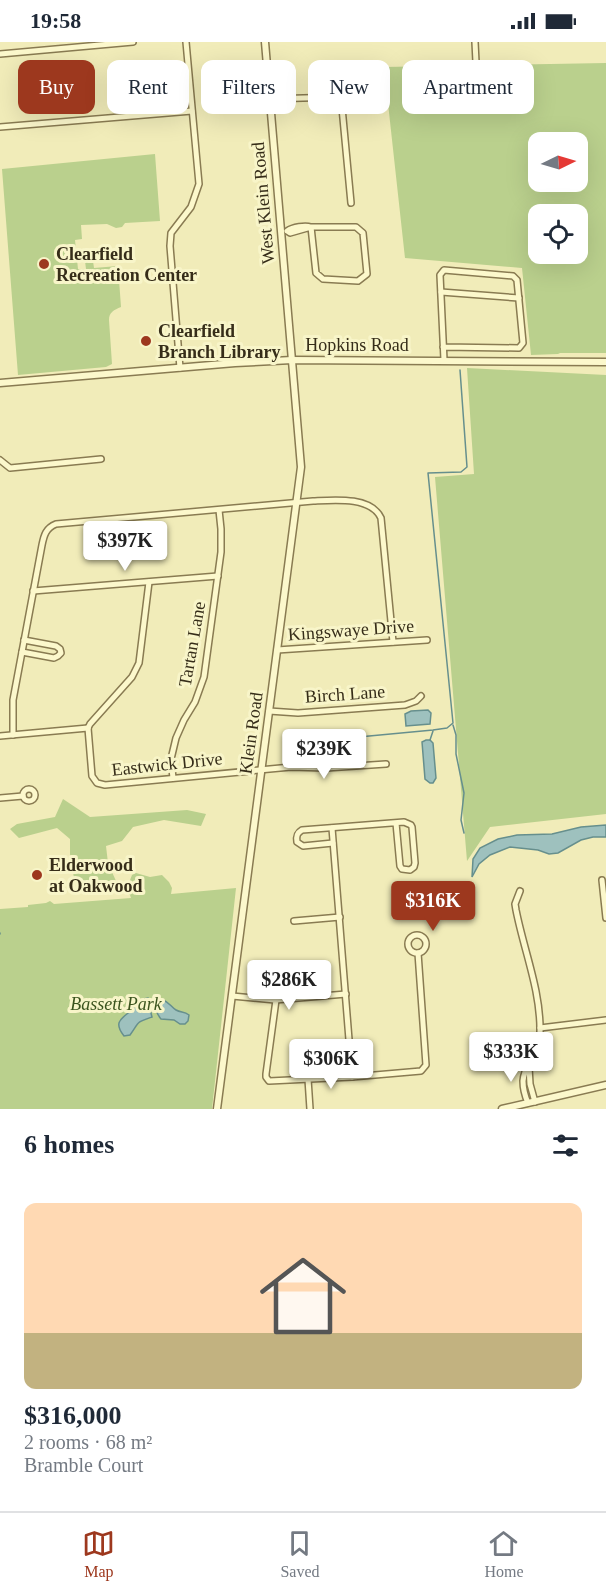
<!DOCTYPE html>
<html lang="en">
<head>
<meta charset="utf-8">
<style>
	:root { --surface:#fff; --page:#f6f6f7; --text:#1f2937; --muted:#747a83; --line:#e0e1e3; --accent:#9d381e }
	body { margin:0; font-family:Georgia,serif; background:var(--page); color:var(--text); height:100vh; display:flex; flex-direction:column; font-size:22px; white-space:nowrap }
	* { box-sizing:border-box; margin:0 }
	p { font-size:20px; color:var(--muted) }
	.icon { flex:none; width:33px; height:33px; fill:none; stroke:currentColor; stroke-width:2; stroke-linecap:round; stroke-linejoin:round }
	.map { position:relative; height:1067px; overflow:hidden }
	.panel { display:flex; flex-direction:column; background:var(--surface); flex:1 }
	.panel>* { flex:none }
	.guide { position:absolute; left:18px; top:18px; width:570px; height:54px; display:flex; gap:12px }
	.needle { width:39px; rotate:85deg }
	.controls { position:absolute; left:528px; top:90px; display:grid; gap:12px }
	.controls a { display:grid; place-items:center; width:60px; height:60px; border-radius:12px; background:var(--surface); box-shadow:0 6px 24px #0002; font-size:30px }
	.price { position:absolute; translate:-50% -51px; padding:0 14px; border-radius:6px; background:#fff; color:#222; font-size:20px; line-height:39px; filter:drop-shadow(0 2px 3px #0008) }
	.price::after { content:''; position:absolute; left:50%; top:36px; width:18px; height:14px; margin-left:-9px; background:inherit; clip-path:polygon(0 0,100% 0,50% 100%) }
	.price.selected { background:var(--accent); color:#fff }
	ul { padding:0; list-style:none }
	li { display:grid; align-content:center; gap:12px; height:318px; padding:0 24px }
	li span { display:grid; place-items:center; height:186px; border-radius:12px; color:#555 }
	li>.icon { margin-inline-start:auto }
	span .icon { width:108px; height:108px; fill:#fffc; stroke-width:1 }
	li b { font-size:26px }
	h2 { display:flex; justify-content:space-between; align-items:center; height:72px; padding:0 24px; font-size:26px }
	.chip { padding:0 21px; border-radius:12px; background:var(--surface); box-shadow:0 6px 24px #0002; font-size:21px; line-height:54px }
	.chip.selected { background:var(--accent); color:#fff }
	.status { display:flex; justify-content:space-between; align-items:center; height:42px; padding:0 30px; background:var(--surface); direction:ltr }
	.status svg { height:16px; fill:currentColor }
	.dock { display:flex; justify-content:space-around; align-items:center; height:84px; border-top:2px solid var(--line); background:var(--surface); font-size:16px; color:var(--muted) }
	.dock a { display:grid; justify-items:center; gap:3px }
	.dock .selected { color:var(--accent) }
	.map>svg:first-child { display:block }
</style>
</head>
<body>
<div class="status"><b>19:58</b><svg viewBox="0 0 49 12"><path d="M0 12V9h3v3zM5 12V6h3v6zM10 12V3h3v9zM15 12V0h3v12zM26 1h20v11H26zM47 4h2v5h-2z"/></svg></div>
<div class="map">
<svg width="606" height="1067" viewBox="0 0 606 1067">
	<rect width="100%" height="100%" fill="#f1ecb9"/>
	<g fill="#bad08d" fill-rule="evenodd">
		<path d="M606 21V311H560L558 312 531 313 522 226 405 216 384 25ZM538 100H578V140H538ZM538 172H578V212H538Z"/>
		<path d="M155 112 160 179 125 181 122 185 116 186 107 182 81 183 82 197 75 198 78 227H86L85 219H93L94 226 118 224 121 265C114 268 109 270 109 278L112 322 106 325 18 333 2 127Z"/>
		<path d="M467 326 606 333V772L490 785 467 819 435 435 474 432Z"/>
		<path d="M63 757 90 775 187 768 206 772 201 784 164 778 133 785 122 799 106 804 108 821 116 839 101 845 74 836 70 812V797L57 786 19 796 10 787 17 782 55 775Z"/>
		<path d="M136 831 150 835 162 833 169 840 172 846 171 852 236 846 212 1067H0V867L28 865V863L46 861 50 859 54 862 131 856 130 853 125 851 132 833Z"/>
	</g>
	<g fill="#9ec1be" stroke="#668f8d" stroke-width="1.5">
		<path d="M428 668 431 671 430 682 406 684 405 672 411 669Z"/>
		<path d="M426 698H430L433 701 436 736 433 741H430L425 737 422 700Z"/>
		<path d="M606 783V795H593L581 798 558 811 549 812 538 808 510 805 490 813 479 822 472 835 473 817 480 806 498 797 517 793 552 792 581 785Z"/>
		<path d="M148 956 150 959V967L152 975C135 981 140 979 130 993L124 994C112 979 123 976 133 967 137 964 140 960 144 957Z"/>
		<path d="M163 958C169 960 171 965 176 968 181 971 184 969 189 973L188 979 185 982H180L174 978 161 977C156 971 155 967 158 960Z"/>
	</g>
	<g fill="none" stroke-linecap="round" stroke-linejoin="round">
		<g stroke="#668f8d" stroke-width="1.5">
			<path d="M453 683 456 693V712L464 751 461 778 464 791"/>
			<path d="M307 698 348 696 433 688 447 686 453 681 428 431 461 430 467 425 460 328"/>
			<path d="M430 698 433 689"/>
			<path d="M0 892V891"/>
		</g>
		<defs>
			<g id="minor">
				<path d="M475 0 476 20"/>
				<path d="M0 12 133 0"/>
				<path d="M341 55 351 161"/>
				<path d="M269 57 372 54"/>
				<path d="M0 85 192 69"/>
				<path d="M311 185 316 231 323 237 358 239 367 232 363 191 356 185H311C305 183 293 185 287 189L290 191 311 185"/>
				<path d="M441 250 519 256"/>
				<path d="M443 305 519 306 523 301 517 238 513 234 444 228 440 233 444 318"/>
				<path d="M180 326 170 204 171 191 191 165 199 142 186 0"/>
				<path d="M0 418 10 426 101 417"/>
				<path d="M33 549 218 534"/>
				<path d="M277 608 427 598"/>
				<path d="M22 610 54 616 58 614 61 611 60 607 56 604 24 598"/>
				<path d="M269 669 298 671 405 663 416 659 421 654"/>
				<path d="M88 686 92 734 97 741 105 743 291 725 326 726 386 722"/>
				<path d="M88 686 90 682 132 635 139 621 149 540"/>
				<path d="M13 693V658L42 503C44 493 46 486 56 482L313 459C333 458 371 454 381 476L393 600"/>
				<path d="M0 694 88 686"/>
				<path d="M173 736 171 717 176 696 184 678 195 660 204 635 221 510V487L219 468"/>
				<circle cx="29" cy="753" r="6"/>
				<path d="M0 756 23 754"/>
				<path d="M332 786 352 1035"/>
				<path d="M333 801 303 804 297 800C296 794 297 791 302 788L404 780 411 783 412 785 415 821 414 825 410 828 402 827 400 824 396 781"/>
				<path d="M602 838 606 876"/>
				<path d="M520 849 515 862 516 868C524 909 541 949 540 991 539 1010 524 1022 523 1039 523 1046 525 1054 528 1061"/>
				<path d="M294 879 340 875"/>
				<circle cx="417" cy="902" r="9"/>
				<path d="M232 954 275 958 346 952"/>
				<path d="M276 958 266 1032V1035L269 1039 352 1035 421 1029 426 1023 418 911"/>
				<path d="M540 986 606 978"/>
				<path d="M529 1025 530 1042 535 1060"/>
				<path d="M308 1037 310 1067"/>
			</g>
			<g id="tertiary">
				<path d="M0 341 235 321 292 318 606 320"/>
				<path d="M217 1067 301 425 265 0"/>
				<path d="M502 1067 606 1043"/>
			</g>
		</defs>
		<use href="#minor" stroke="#897b52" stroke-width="8"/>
		<use href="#tertiary" stroke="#897b52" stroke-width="9"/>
		<use href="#minor" stroke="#fcf8cc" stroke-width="5"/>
		<use href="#tertiary" stroke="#fcf8cc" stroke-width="6"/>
	</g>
	<g fill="#9d381e" stroke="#f8f5c9" stroke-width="2">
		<circle cx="44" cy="222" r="6"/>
		<circle cx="146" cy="299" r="6"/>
		<circle cx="37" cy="833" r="6"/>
	</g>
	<g text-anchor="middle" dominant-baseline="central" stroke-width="6" stroke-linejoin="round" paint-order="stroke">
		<g font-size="18" fill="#362d19" stroke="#f8f5c9">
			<text transform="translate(263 161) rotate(-95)">West Klein Road</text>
			<text x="357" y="303">Hopkins Road</text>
			<text transform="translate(351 588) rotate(-4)">Kingswaye Drive</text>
			<text transform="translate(192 602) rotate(-80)">Tartan Lane</text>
			<text transform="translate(345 652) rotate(-4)">Birch Lane</text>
			<text transform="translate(251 691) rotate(-82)">Klein Road</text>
			<text transform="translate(167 722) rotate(-6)">Eastwick Drive</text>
		</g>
		<g font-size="18" font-weight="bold" fill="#362d19" stroke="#f8f5c9" text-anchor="start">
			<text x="56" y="212">Clearfield<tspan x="56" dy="21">Recreation Center</tspan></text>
			<text x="158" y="289">Clearfield<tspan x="158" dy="21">Branch Library</tspan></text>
			<text x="49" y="823">Elderwood<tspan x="49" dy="21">at Oakwood</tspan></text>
		</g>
		<g font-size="18" font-style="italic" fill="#3b541e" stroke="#f8f5c9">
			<text x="116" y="962">Bassett Park</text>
		</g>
	</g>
</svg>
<div class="controls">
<a><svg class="needle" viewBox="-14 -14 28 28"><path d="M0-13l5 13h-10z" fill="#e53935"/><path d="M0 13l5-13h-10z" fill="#747a83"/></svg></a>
<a><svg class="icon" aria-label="locate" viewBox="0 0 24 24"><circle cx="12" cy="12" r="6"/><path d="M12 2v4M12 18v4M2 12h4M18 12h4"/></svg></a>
</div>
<b class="price" style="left:125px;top:530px">$397K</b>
<b class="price" style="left:324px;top:738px">$239K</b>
<b class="price selected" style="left:433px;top:890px">$316K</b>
<b class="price" style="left:289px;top:969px">$286K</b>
<b class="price" style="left:511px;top:1041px">$333K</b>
<b class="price" style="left:331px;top:1048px">$306K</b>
<div class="guide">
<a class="chip selected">Buy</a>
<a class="chip">Rent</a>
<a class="chip">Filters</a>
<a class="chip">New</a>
<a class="chip">Apartment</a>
</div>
</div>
<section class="panel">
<h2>6 homes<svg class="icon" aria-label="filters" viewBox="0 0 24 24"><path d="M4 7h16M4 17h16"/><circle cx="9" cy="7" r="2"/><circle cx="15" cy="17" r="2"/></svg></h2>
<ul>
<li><span style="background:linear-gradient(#ffd9b3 70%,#c2b280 0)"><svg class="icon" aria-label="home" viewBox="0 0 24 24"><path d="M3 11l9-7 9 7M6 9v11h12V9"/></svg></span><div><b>$316,000</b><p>2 rooms · 68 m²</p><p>Bramble Court</p></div></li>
</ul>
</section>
<nav class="dock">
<a class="selected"><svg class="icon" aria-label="map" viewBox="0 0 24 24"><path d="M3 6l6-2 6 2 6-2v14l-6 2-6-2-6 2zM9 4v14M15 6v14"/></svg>Map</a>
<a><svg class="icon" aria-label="saved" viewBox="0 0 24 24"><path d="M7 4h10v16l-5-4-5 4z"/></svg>Saved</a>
<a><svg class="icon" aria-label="home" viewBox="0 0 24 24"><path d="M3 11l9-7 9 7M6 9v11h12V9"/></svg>Home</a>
</nav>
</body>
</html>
